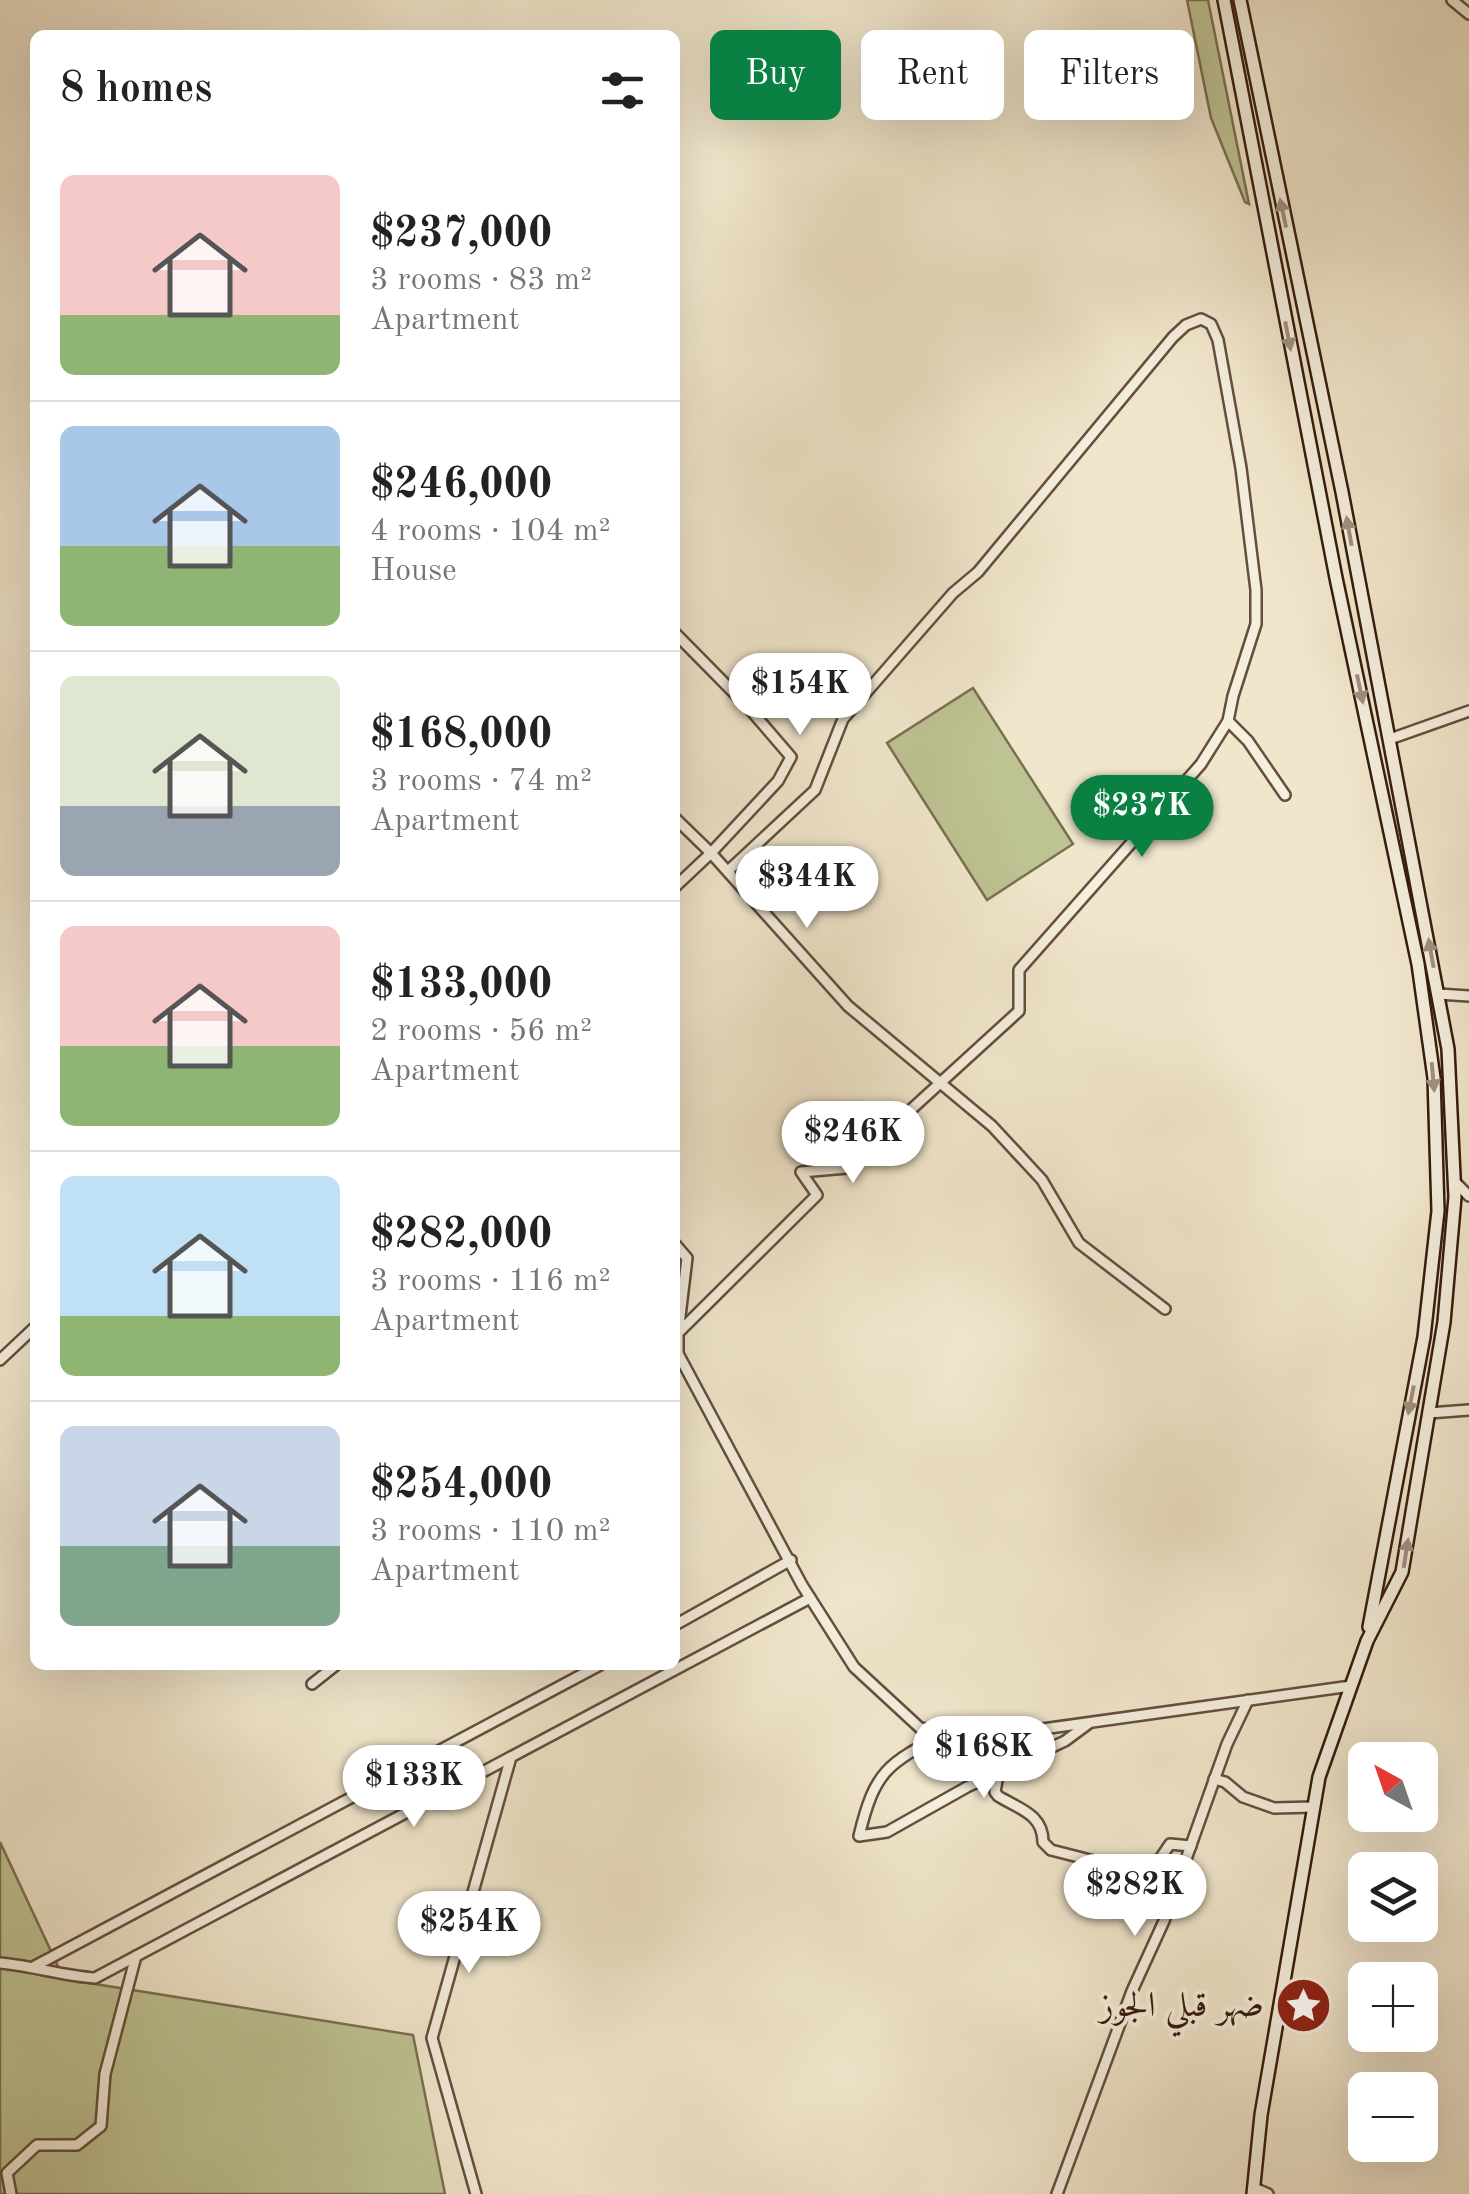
<!DOCTYPE html>
<html lang="en">
<head>
<meta charset="utf-8">
<style>
	:root { --surface:#fff; --page:#f2f2f2; --text:#222; --muted:#767676; --line:#e0e0e0; --accent:#0b8043 }
	body { margin:0; font-family:"Old Standard TT",Amiri,serif; background:var(--page); color:var(--text); height:100vh; display:flex; flex-direction:column; font-size:38px; white-space:nowrap }
	* { box-sizing:border-box; margin:0 }
	p { font-size:32px; color:var(--muted) }
	.icon { flex:none; width:55px; height:55px; fill:none; stroke:currentColor; stroke-width:2; stroke-linecap:round; stroke-linejoin:round }
	.map { position:relative; flex:1; overflow:hidden }
	.details { position:absolute; left:30px; top:30px; width:650px; height:1640px; display:flex; flex-direction:column; background:var(--surface); border-radius:15px; box-shadow:0 10px 40px #0002 }
	.details>* { flex:none }
	.hud { position:absolute; left:710px; top:30px; width:608px; height:90px; display:flex; gap:20px }
	.needle { width:65px; rotate:320deg }
	.tools { position:absolute; left:1348px; top:1742px; display:grid; gap:20px }
	.tools a { display:grid; place-items:center; width:90px; height:90px; border-radius:15px; background:var(--surface); box-shadow:0 10px 40px #0002; font-size:50px }
	.price { position:absolute; translate:-50% -85px; padding:0 22px; border-radius:35px; background:#fff; color:#222; font-size:32px; line-height:65px; filter:drop-shadow(0 2px 5px #0008) }
	.price::after { content:''; position:absolute; left:50%; top:60px; width:30px; height:22px; margin-left:-15px; background:inherit; clip-path:polygon(0 0,100% 0,50% 100%) }
	.price.on { background:var(--accent); color:#fff }
	ul { padding:0; list-style:none }
	li { display:flex; align-items:center; gap:30px; height:250px; padding:0 30px }
	li+li { border-top:2px solid var(--line) }
	li span { display:grid; place-items:center; flex:none; width:280px; height:200px; border-radius:15px; color:#555 }
	li>.icon { margin-inline-start:auto }
	span .icon { width:120px; height:120px; fill:#fffc; stroke-width:1 }
	li b { font-size:42px }
	h2 { display:flex; justify-content:space-between; align-items:center; height:120px; padding:0 30px; font-size:42px }
	.tag { padding:0 35px; border-radius:15px; background:var(--surface); box-shadow:0 10px 40px #0002; font-size:35px; line-height:90px }
	.tag.on { background:var(--accent); color:#fff }
	.map>svg:first-child { display:block }
</style>
</head>
<body>
<div class="map">
<svg width="1469" height="2194" viewBox="0 0 1469 2194">
	<rect width="100%" height="100%" fill="#f0e6cc"/>
	<filter id="stains"><feTurbulence type="fractalNoise" baseFrequency=".002" numOctaves="4"/><feColorMatrix values="0 0 0 0 .2 0 0 0 0 .09 0 0 0 0 .02 0 0 0 .5 -.17"/></filter>
	<radialGradient id="worn" r=".72"><stop offset=".6" stop-color="#630" stop-opacity="0"/><stop offset="1" stop-color="#630" stop-opacity=".3"/></radialGradient>
	<g fill="#bec394" stroke="#7a7050" stroke-width="2.5">
		<path d="M1187 0H1208L1249 204 1245 202 1211 118Z"/>
		<path d="M973 688 1073 844 987 900 887 743Z"/>
		<path d="M0 1842 64 1979 413 2035 445 2194H0Z"/>
	</g>
	<g fill="none" stroke-linecap="round" stroke-linejoin="round">
		<defs>
			<g id="minor">
				<path d="M1452 0 1469 14"/>
				<path d="M675 633 748 707 791 757 778 781 711 853 675 818"/>
				<path d="M1390 739 1469 711"/>
				<path d="M728 871 815 790 843 719 953 593 978 572 1173 337 1186 325 1201 319 1211 324 1218 340 1241 468 1256 590V624L1233 696 1228 721 1248 741 1285 795"/>
				<path d="M675 887 711 853 848 1006 992 1126 1042 1180 1079 1243 1165 1309"/>
				<path d="M1438 994 1469 996"/>
				<path d="M1455 1182 1469 1196"/>
				<path d="M675 1244 687 1258 678 1333"/>
				<path d="M675 1348 802 1585 854 1667 920 1728 985 1737 1351 1686"/>
				<path d="M678 1352V1333L817 1195 801 1172 847 1168 1019 1011V970L1201 764 1228 721"/>
				<path d="M0 1360 35 1327"/>
				<path d="M1429 1413 1469 1410"/>
				<path d="M675 1625 791 1560"/>
				<path d="M312 1684 336 1665"/>
				<path d="M946 1733C887 1764 875 1770 859 1836L887 1832 967 1787 1065 1741 1088 1724"/>
				<path d="M998 1775 995 1792 998 1796C1019 1809 1043 1814 1043 1842L1051 1850 1149 1875 1170 1844 1191 1846"/>
				<path d="M1214 1779 1225 1782 1243 1797 1274 1808 1314 1807"/>
				<path d="M0 1963C33 1966 63 1976 95 1978L810 1598"/>
				<path d="M35 1966 600 1665"/>
				<path d="M1254 2188 1268 2194"/>
				<path d="M11 2194 7 2173 37 2145H77L101 2126 105 2074 136 1956"/>
				<path d="M476 2194 432 2038 511 1757"/>
				<path d="M1057 2194 1132 1991 1164 1921 1227 1744 1248 1700"/>
			</g>
			<g id="secondary">
				<path d="M1224 0 1336 578 1418 964 1434 1078 1438 1211 1424 1337 1369 1627"/>
				<path d="M1240 0 1342 492 1448 1049 1455 1197 1444 1322 1402 1572 1367 1641 1319 1777 1261 2115 1253 2194"/>
			</g>
		</defs>
		<use href="#minor" stroke="#644e3d" stroke-width="14"/>
		<use href="#secondary" stroke="#351c0d" stroke-width="16"/>
		<use href="#minor" stroke="#f5efde" stroke-width="9"/>
		<use href="#secondary" stroke="#f5efde" stroke-width="11"/>
	</g>
	<defs><path id="oneway-solid" d="M-6-.8H1V-3.2L6.5 0L1 3.2V.8H-6Z" transform="scale(2.5)"/></defs>
	<g fill="#9f9080">
		<use href="#oneway-solid" transform="translate(1283 213) rotate(-102)"/>
		<use href="#oneway-solid" transform="translate(1288 336) rotate(79)"/>
		<use href="#oneway-solid" transform="translate(1349 531) rotate(-100)"/>
		<use href="#oneway-solid" transform="translate(1360 689) rotate(78)"/>
		<use href="#oneway-solid" transform="translate(1431 953) rotate(-100)"/>
		<use href="#oneway-solid" transform="translate(1433 1077) rotate(85)"/>
		<use href="#oneway-solid" transform="translate(1411 1400) rotate(101)"/>
		<use href="#oneway-solid" transform="translate(1406 1553) rotate(-81)"/>
	</g>
	<defs>
		<symbol id="sight-disc" viewBox="-11 -11 22 22"><circle r="9.5" fill="#8f2418" stroke="#f5efde"/><path d="M0-6L1.8-2.2L6-1.7L2.9 1.2L3.7 5.4L0 3.3L-3.7 5.4L-2.9 1.2L-6-1.7L-1.8-2.2Z" fill="#fff"/></symbol>
	</defs>
	<g fill-rule="evenodd">
		<use href="#sight-disc" x="1272" y="1974" width="63" height="63"/>
	</g>
	<g text-anchor="middle" dominant-baseline="central" stroke-width="8" stroke-linejoin="round" paint-order="stroke">
		<g font-size="35" fill="#351c0d" stroke="#f5efde" text-anchor="end">
			<text x="1264" y="2006">ضهر قبلي الجوز</text>
		</g>
	</g>
	<rect width="100%" height="100%" filter="url(#stains)"/>
	<rect width="100%" height="100%" fill="url(#worn)"/>
</svg>
<div class="tools">
<a><svg class="needle" viewBox="-14 -14 28 28"><path d="M0-13l5 13h-10z" fill="#e53935"/><path d="M0 13l5-13h-10z" fill="#767676"/></svg></a>
<a><svg class="icon" aria-label="layers" viewBox="0 0 24 24"><path d="M12 4l9 5-9 5-9-5zM3 14l9 5 9-5"/></svg></a>
<a>+</a>
<a>−</a>
</div>
<b class="price" style="left:800px;top:738px">$154K</b>
<b class="price on" style="left:1142px;top:860px">$237K</b>
<b class="price" style="left:807px;top:931px">$344K</b>
<b class="price" style="left:853px;top:1186px">$246K</b>
<b class="price" style="left:984px;top:1801px">$168K</b>
<b class="price" style="left:414px;top:1830px">$133K</b>
<b class="price" style="left:1135px;top:1939px">$282K</b>
<b class="price" style="left:469px;top:1976px">$254K</b>
<div class="hud">
<a class="tag on">Buy</a>
<a class="tag">Rent</a>
<a class="tag">Filters</a>
</div>
<section class="details">
<h2>8 homes<svg class="icon" aria-label="filters" viewBox="0 0 24 24"><path d="M4 7h16M4 17h16"/><circle cx="9" cy="7" r="2"/><circle cx="15" cy="17" r="2"/></svg></h2>
<ul>
<li><span style="background:linear-gradient(#f6c9c9 70%,#8fb573 0)"><svg class="icon" aria-label="home" viewBox="0 0 24 24"><path d="M3 11l9-7 9 7M6 9v11h12V9"/></svg></span><div><b>$237,000</b><p>3 rooms · 83 m²</p><p>Apartment</p></div></li>
<li><span style="background:linear-gradient(#a9c7e8 60%,#8fb573 0)"><svg class="icon" aria-label="home" viewBox="0 0 24 24"><path d="M3 11l9-7 9 7M6 9v11h12V9"/></svg></span><div><b>$246,000</b><p>4 rooms · 104 m²</p><p>House</p></div></li>
<li><span style="background:linear-gradient(#dfe7d0 65%,#9aa5b1 0)"><svg class="icon" aria-label="home" viewBox="0 0 24 24"><path d="M3 11l9-7 9 7M6 9v11h12V9"/></svg></span><div><b>$168,000</b><p>3 rooms · 74 m²</p><p>Apartment</p></div></li>
<li><span style="background:linear-gradient(#f6c9c9 60%,#8fb573 0)"><svg class="icon" aria-label="home" viewBox="0 0 24 24"><path d="M3 11l9-7 9 7M6 9v11h12V9"/></svg></span><div><b>$133,000</b><p>2 rooms · 56 m²</p><p>Apartment</p></div></li>
<li><span style="background:linear-gradient(#bfe0f5 70%,#8fb573 0)"><svg class="icon" aria-label="home" viewBox="0 0 24 24"><path d="M3 11l9-7 9 7M6 9v11h12V9"/></svg></span><div><b>$282,000</b><p>3 rooms · 116 m²</p><p>Apartment</p></div></li>
<li><span style="background:linear-gradient(#c9d6e8 60%,#7fa58c 0)"><svg class="icon" aria-label="home" viewBox="0 0 24 24"><path d="M3 11l9-7 9 7M6 9v11h12V9"/></svg></span><div><b>$254,000</b><p>3 rooms · 110 m²</p><p>Apartment</p></div></li>
</ul>
</section>
</div>
</body>
</html>
